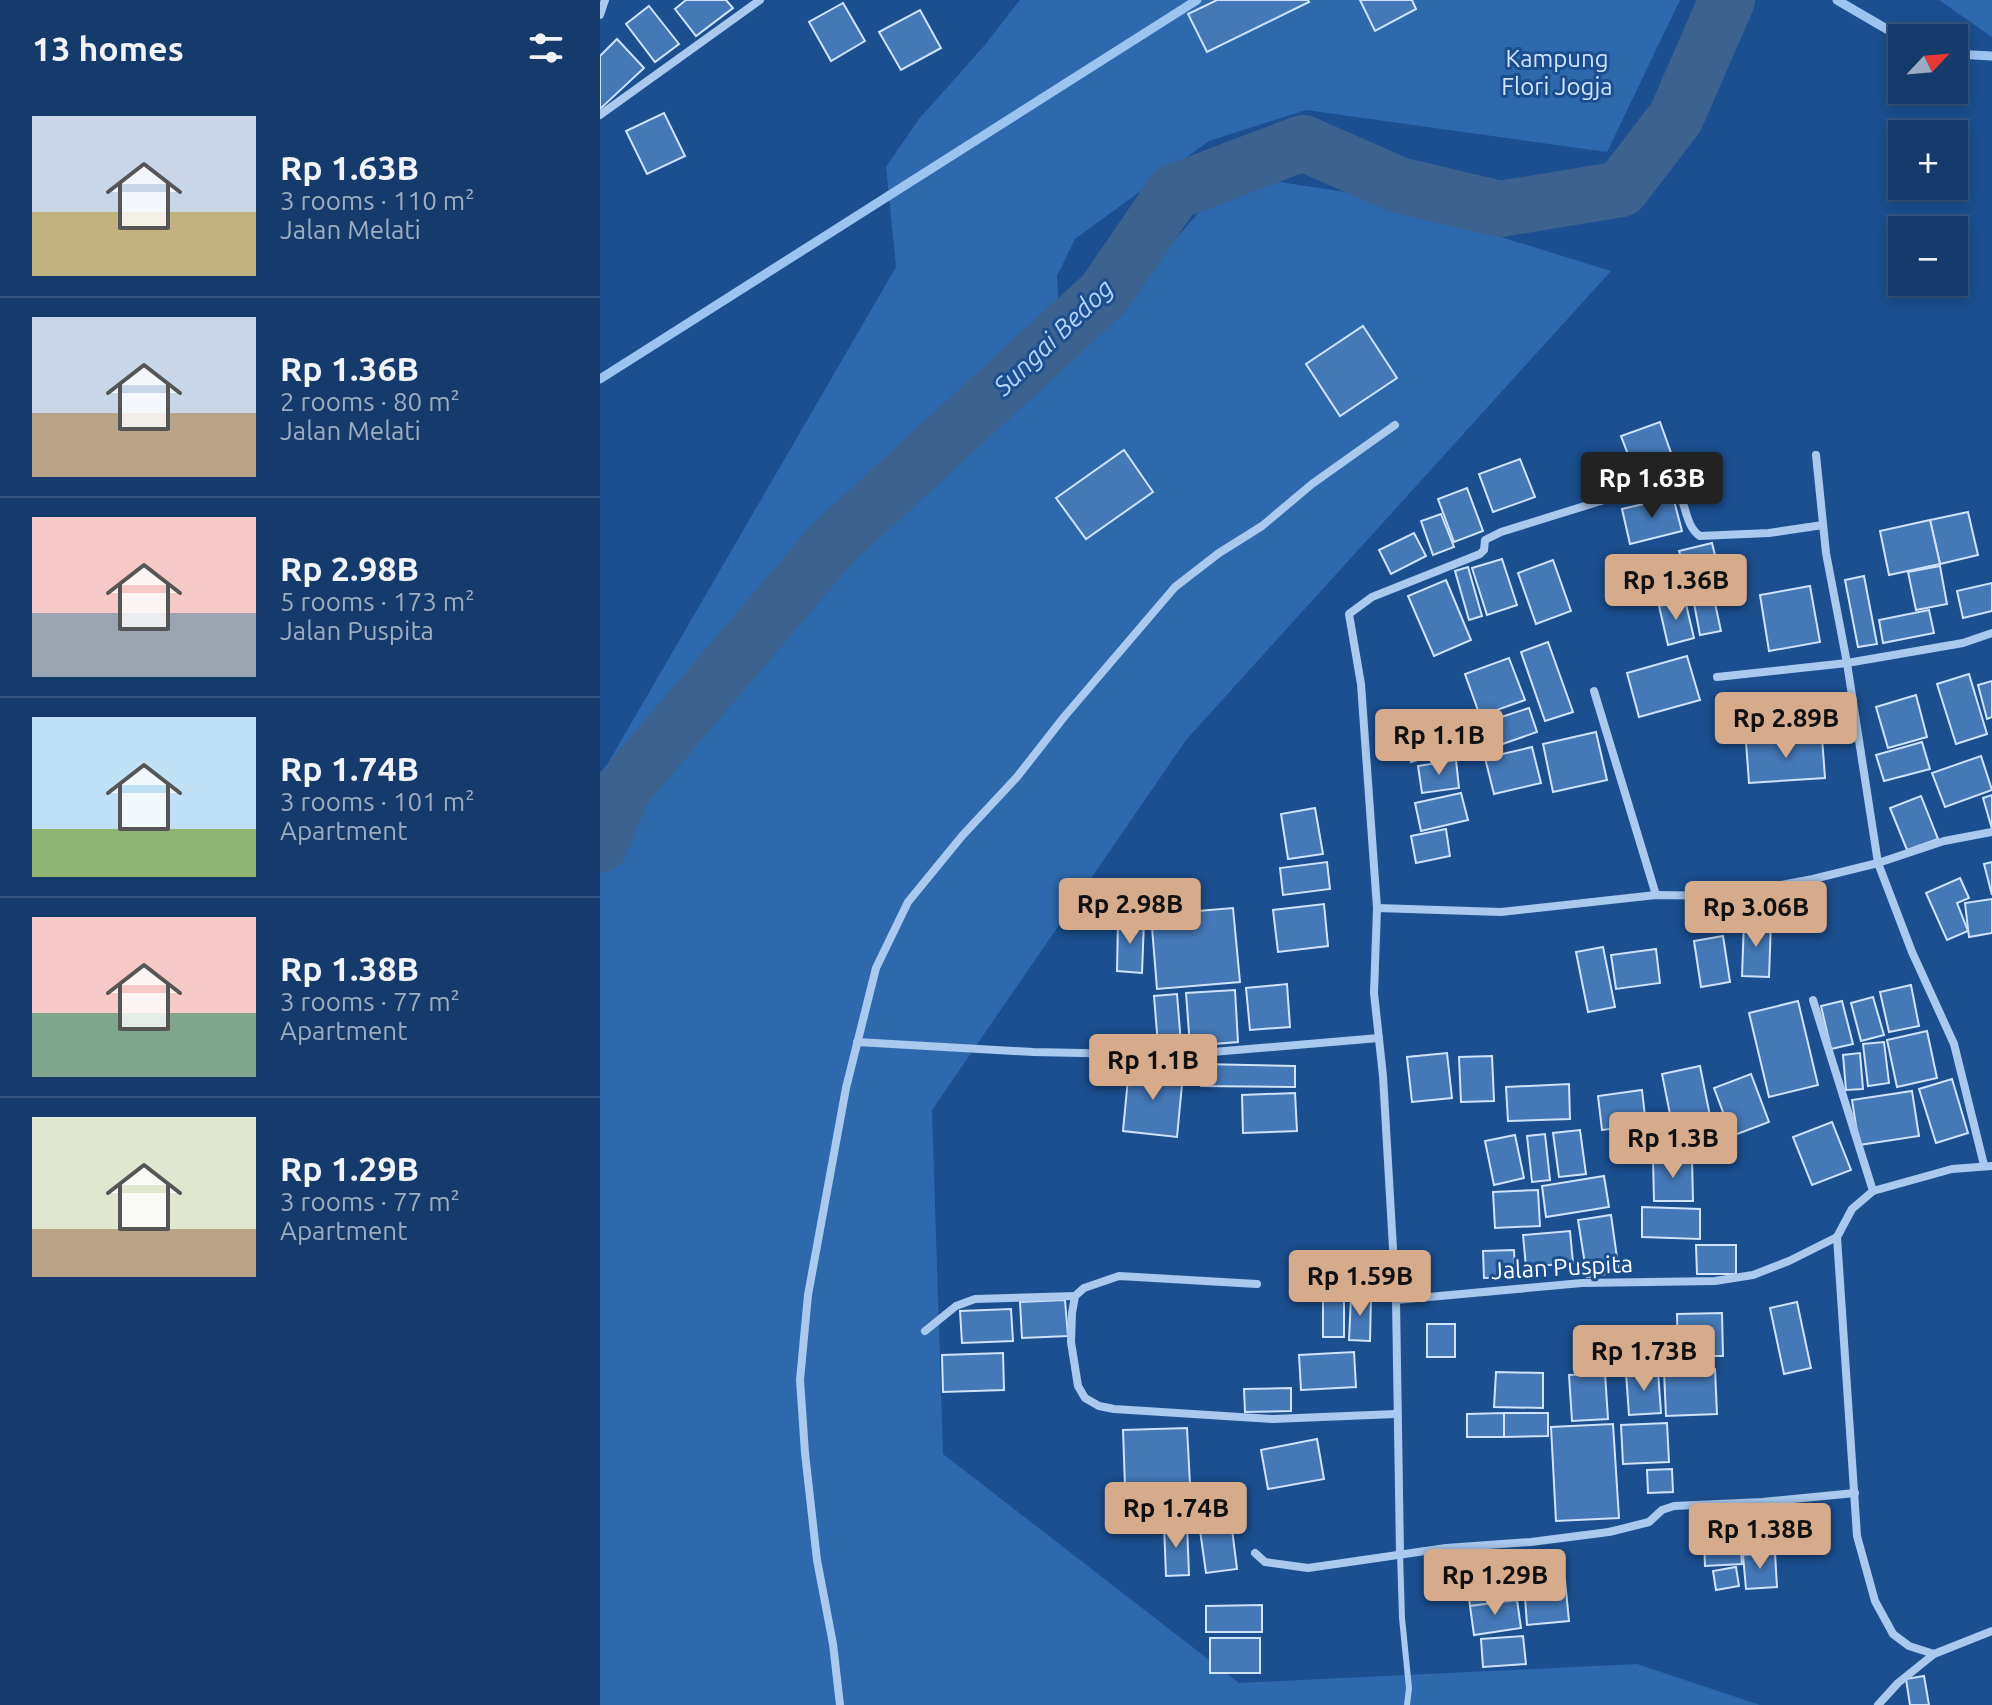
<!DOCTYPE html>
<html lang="en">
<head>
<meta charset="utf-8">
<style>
	:root { --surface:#143b6b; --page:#1d4271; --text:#f1f3f6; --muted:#9dadc1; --line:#33557e; --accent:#d6ab8b }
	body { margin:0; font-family:Ubuntu,sans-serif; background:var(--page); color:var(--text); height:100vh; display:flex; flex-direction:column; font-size:30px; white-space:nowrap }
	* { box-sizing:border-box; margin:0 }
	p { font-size:26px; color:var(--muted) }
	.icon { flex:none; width:44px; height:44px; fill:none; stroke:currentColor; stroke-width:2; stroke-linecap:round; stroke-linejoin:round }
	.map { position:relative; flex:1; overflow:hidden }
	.side { display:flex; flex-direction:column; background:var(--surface); width:600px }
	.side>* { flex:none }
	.needle { width:52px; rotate:64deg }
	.controls { position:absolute; left:1288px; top:24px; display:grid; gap:16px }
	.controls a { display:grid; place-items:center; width:80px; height:80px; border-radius:0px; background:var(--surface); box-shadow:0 4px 12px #0003,0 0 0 2px var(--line); font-size:40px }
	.price { position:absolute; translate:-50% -68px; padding:0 18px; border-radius:8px; background:var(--accent); color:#111; font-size:26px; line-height:52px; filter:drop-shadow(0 2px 4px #0008) }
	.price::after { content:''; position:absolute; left:50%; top:48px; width:24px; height:18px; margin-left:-12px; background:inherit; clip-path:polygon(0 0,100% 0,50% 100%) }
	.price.current { background:#222; color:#fff }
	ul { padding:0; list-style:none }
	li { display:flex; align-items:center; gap:24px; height:200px; padding:0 32px }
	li+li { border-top:2px solid var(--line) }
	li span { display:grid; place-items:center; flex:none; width:224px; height:160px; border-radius:0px; color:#555 }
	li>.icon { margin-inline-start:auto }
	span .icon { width:96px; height:96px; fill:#fffc; stroke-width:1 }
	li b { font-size:34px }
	h2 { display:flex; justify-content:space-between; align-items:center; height:96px; padding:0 32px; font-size:34px }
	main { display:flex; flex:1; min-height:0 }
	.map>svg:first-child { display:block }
</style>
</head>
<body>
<main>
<section class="side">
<h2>13 homes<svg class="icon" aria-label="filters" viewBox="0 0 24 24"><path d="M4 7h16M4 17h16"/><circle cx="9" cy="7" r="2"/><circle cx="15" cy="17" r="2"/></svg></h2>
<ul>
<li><span style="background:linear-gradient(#c9d6e8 60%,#c2b280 0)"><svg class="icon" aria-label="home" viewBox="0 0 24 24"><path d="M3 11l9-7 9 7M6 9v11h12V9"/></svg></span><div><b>Rp 1.63B</b><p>3 rooms · 110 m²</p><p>Jalan Melati</p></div></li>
<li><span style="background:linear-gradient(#c9d6e8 60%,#b9a48a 0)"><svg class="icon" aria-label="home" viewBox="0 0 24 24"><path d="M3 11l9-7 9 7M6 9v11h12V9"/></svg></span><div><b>Rp 1.36B</b><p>2 rooms · 80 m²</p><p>Jalan Melati</p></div></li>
<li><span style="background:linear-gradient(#f6c9c9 60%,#9aa5b1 0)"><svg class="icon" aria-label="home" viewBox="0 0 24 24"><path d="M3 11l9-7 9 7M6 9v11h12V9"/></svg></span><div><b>Rp 2.98B</b><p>5 rooms · 173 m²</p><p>Jalan Puspita</p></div></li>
<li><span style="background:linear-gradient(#bfe0f5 70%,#8fb573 0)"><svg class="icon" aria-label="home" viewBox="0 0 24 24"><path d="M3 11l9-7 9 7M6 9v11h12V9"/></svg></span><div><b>Rp 1.74B</b><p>3 rooms · 101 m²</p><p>Apartment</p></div></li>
<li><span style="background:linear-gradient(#f6c9c9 60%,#7fa58c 0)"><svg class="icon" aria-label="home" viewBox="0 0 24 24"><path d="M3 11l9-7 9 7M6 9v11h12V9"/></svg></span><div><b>Rp 1.38B</b><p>3 rooms · 77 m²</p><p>Apartment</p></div></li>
<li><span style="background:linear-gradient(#dfe7d0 70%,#b9a48a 0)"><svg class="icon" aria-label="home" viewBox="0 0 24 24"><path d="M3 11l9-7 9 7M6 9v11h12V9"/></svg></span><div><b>Rp 1.29B</b><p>3 rooms · 77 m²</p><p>Apartment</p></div></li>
</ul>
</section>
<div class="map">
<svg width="1392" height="1705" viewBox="0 0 1392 1705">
	<rect width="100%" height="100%" fill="#1b4f8f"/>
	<g fill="#2e69ad">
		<path d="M420 0H1080L1007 152 706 110 609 141 475 239 457 276 458 298 500 326 606 204 667 180 765 195 1011 271 586 740 332 1110 343 1454 639 1683 1037 1664 1160 1705H0V777L296 267 286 167 319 119 384 46Z"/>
		<path d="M1339 0H1392V37Z"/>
	</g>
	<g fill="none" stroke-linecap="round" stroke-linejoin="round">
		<g stroke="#9cc4f0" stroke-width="9">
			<path d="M1237 0 1302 38"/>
			<path d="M1354 54 1392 56"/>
			<path d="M0 379 597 0"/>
		</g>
		<path stroke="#3c6290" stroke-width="56" d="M0 845 23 789 232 544 505 293 574 192 703 143 799 185 900 209 1021 189 1076 117 1127 0"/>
	</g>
	<g fill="#4478b7" stroke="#cfe3fa" stroke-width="2">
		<path d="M86 0H126L133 8 96 36 75 9Z"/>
		<path d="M617 0H708L709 2 607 52 588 14Z"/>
		<path d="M760 0H812L816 9 775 31Z"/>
		<path d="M243 3 265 41 231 61 209 22Z"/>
		<path d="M49 6 79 44 55 62 26 24Z"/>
		<path d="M320 10 341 48 301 70 279 32Z"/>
		<path d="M17 39 44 68 0 109V56Z"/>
		<path d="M64 113 85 156 47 174 26 131Z"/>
		<path d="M763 326 797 378 740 416 706 364Z"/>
		<path d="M1060 422 1075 464 1037 478 1021 436Z"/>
		<path d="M524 450 553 492 486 539 456 498Z"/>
		<path d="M920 459 935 497 893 512 879 474Z"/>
		<path d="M867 488 883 531 854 542 838 499Z"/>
		<path d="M1073 497 1082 531 1030 544 1022 509Z"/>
		<path d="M1368 512 1378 555 1340 564 1330 520Z"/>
		<path d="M841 514 854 547 833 555 821 521Z"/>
		<path d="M1330 520 1340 564 1289 575 1280 531Z"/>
		<path d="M814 533 826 556 791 574 779 550Z"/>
		<path d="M1112 543 1119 571 1087 579 1079 551Z"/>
		<path d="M902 559 917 605 887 615 872 568Z"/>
		<path d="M953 560 971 611 936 624 918 573Z"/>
		<path d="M1340 566 1347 604 1316 610 1308 572Z"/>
		<path d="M868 567 882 616 869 620 855 571Z"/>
		<path d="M1264 576 1277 644 1258 647 1245 580Z"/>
		<path d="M846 580 871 640 834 656 808 596Z"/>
		<path d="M1392 583V611L1363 618 1357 591Z"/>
		<path d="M1210 586 1220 642 1169 651 1160 595Z"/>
		<path d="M1113 594 1121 631 1100 635 1093 598Z"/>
		<path d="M1085 600 1094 638 1068 645 1059 606Z"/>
		<path d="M1329 610 1334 633 1283 643 1279 620Z"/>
		<path d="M948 642 973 712 945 721 921 652Z"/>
		<path d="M1087 656 1100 700 1039 717 1027 673Z"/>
		<path d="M909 658 925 700 880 716 865 674Z"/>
		<path d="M1369 674 1387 734 1356 744 1337 684Z"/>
		<path d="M1392 681V717L1387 719 1378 685Z"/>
		<path d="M1316 695 1327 737 1288 748 1276 707Z"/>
		<path d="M929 708 937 732 897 746 889 721Z"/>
		<path d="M840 714 851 750 811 762 800 726Z"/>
		<path d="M996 732 1007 780 953 792 943 744Z"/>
		<path d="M1222 737 1225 778 1149 783 1146 742Z"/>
		<path d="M1322 742 1330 769 1284 781 1276 755Z"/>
		<path d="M932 747 941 783 894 794 885 758Z"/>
		<path d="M1381 756 1392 790 1345 807 1332 773Z"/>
		<path d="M856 760 859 788 822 793 818 766Z"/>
		<path d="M861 793 868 820 821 831 815 803Z"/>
		<path d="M1392 795V829L1383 798Z"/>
		<path d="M1321 796 1338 839 1307 850 1290 808Z"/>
		<path d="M715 808 723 854 688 859 681 814Z"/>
		<path d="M846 829 850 856 816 863 811 836Z"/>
		<path d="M727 862 730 889 683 895 680 868Z"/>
		<path d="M1392 862V895L1384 864Z"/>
		<path d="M1360 878 1369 898 1357 903 1368 931 1347 940 1326 893Z"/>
		<path d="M1392 899V933L1369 937 1365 903Z"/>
		<path d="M724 904 728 946 678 952 673 910Z"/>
		<path d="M633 908 640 982 557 989 551 915Z"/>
		<path d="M518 920 544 921 542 973 517 971Z"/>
		<path d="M1144 921 1171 922 1169 977 1142 976Z"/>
		<path d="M1123 936 1130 982 1101 987 1094 941Z"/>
		<path d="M1003 947 1015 1007 988 1012 976 952Z"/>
		<path d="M1056 949 1060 983 1016 989 1011 955Z"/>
		<path d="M687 984 690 1027 650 1030 646 988Z"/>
		<path d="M1311 985 1319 1026 1289 1032 1280 992Z"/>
		<path d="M635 990 638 1042 590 1046 586 993Z"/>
		<path d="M577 994 581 1044 558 1045 554 996Z"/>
		<path d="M1273 997 1284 1035 1261 1041 1251 1003Z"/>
		<path d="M1198 1001 1218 1085 1169 1097 1149 1013Z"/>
		<path d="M1242 1001 1253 1044 1231 1049 1221 1006Z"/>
		<path d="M1327 1031 1337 1078 1297 1087 1287 1040Z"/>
		<path d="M1284 1042 1289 1083 1268 1086 1263 1044Z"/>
		<path d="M847 1053 852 1098 812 1102 807 1057Z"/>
		<path d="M1260 1053 1263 1089 1246 1090 1243 1055Z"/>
		<path d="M892 1056 894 1101 861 1102 859 1057Z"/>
		<path d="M601 1064 695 1066V1087L601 1086Z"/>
		<path d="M1100 1066 1114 1136 1076 1144 1062 1074Z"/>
		<path d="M529 1068 583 1074 577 1137 523 1131Z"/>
		<path d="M1151 1074 1169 1122 1132 1136 1114 1088Z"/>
		<path d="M1352 1079 1368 1133 1336 1143 1319 1089Z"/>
		<path d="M969 1084 970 1119 908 1121 906 1087Z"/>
		<path d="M1042 1090 1046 1125 1002 1130 998 1096Z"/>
		<path d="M1312 1091 1319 1136 1259 1145 1252 1100Z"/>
		<path d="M695 1093 697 1131 643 1133 642 1095Z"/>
		<path d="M1232 1122 1251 1170 1212 1185 1193 1137Z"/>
		<path d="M980 1130 986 1174 959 1177 953 1133Z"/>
		<path d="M945 1134 950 1180 932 1182 927 1136Z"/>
		<path d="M915 1135 924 1178 894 1185 885 1141Z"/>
		<path d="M1092 1158 1093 1201H1054L1053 1159Z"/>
		<path d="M1004 1176 1009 1207 946 1217 942 1186Z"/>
		<path d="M938 1190 940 1226 895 1228 893 1192Z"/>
		<path d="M1042 1207 1100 1209V1239L1042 1237Z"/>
		<path d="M1011 1215 1019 1272 987 1277 978 1220Z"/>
		<path d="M970 1231 973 1263 926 1267 923 1235Z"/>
		<path d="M1096 1245H1136V1274H1097Z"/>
		<path d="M914 1250 915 1277 884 1278 883 1251Z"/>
		<rect x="723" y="1291" width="21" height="46"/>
		<path d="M751 1296H771L770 1341 749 1340Z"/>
		<path d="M465 1300 468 1336 422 1338 420 1302Z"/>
		<path d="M1197 1302 1211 1368 1184 1374 1170 1308Z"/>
		<path d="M411 1309 413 1341 362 1343 360 1311Z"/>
		<path d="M1122 1313 1123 1356H1078L1077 1314Z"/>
		<rect x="827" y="1324" width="28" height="33"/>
		<path d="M1010 1329 1062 1330V1361L1010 1360Z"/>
		<path d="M754 1352 756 1387 701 1390 699 1355Z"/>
		<path d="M403 1353 404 1390 343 1392 342 1355Z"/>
		<path d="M1115 1369 1117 1414 1066 1416 1064 1371Z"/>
		<path d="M1058 1371 1061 1413 1029 1415 1026 1373Z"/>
		<path d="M896 1372 943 1373V1408L894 1407Z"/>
		<path d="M1005 1373 1008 1419 972 1421 969 1375Z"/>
		<path d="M691 1388V1411L645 1412 644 1389Z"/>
		<path d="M904 1413V1437H867V1414Z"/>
		<path d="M904 1413H948V1436L904 1437Z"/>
		<path d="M1067 1423 1069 1462 1023 1464 1021 1425Z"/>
		<path d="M1013 1424 1019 1518 956 1521 951 1427Z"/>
		<path d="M587 1428 590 1484 525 1486 523 1430Z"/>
		<path d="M717 1439 724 1479 668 1489 661 1450Z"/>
		<path d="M1072 1469 1073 1492 1048 1493 1047 1470Z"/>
		<path d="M629 1505 637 1569 606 1573 597 1509Z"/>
		<path d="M587 1524 589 1575 566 1576 564 1525Z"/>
		<path d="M1140 1538 1142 1564 1105 1566 1104 1540Z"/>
		<path d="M1175 1553 1177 1587 1146 1589 1143 1555Z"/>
		<path d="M1136 1567 1139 1586 1116 1590 1113 1571Z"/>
		<path d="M914 1576 917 1600 870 1606 867 1583Z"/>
		<path d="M965 1580 969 1621 927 1625 924 1584Z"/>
		<path d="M917 1600 921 1628 874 1635 870 1606Z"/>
		<path d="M662 1605V1632H606V1606Z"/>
		<path d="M923 1636 926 1664 883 1667 881 1639Z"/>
		<rect x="610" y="1638" width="50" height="35"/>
		<path d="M1324 1676 1329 1705H1310L1306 1679Z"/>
	</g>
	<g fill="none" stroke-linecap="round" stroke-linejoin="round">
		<path stroke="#a9c9ee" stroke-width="6" d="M800 1553 802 1618 809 1688 807 1705"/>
		<g stroke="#a9c9ee" stroke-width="8">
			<path d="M0 15 5 0"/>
			<path d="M0 115 160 0"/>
			<path d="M1223 525 1169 533 1100 536C1081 524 1088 487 1065 481L901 532 885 540 884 550 880 554 772 597 749 614 761 684 777 908 774 993 783 1076 796 1300 982 1283 1115 1281 1153 1275 1189 1261 1237 1237 1252 1209 1273 1191 1352 1169 1392 1166"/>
			<path d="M1117 677 1247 663 1226 553 1216 455"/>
			<path d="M994 691 1056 895"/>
			<path d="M777 908 901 912 1056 895 1124 896 1213 879 1278 863 1344 841 1392 832"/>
			<path d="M1213 1000 1273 1191"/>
			<path d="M257 1042 433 1052 577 1055 779 1038"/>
			<path d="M1384 1165 1354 1044 1312 952 1278 863 1247 663 1363 643 1392 633"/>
			<path d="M1237 1237 1257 1536 1275 1601 1293 1634 1309 1646 1334 1654 1392 1631"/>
			<path d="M657 1284 519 1276 484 1288 475 1296 472 1313 471 1342 478 1386 485 1398 499 1406 514 1409 673 1419 796 1414"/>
			<path d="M796 1300 800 1553"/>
			<path d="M325 1331 356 1306 375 1299 475 1296"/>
			<path d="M655 1553 665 1562 708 1568 846 1548 931 1542 1009 1532 1049 1522 1062 1510 1074 1506 1162 1502 1255 1493"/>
			<path d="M240 1705 233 1644 217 1560 205 1453 200 1380 208 1295 246 1088 276 968 308 902 362 836 417 777 464 717 575 587 619 553 662 526 712 484 795 425"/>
			<path d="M1278 1705 1298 1683 1334 1654"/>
		</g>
	</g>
	<g text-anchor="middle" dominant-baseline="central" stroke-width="6" stroke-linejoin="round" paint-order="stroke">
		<g font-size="24" fill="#cfe3fa" stroke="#1b4f8f">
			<text x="957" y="58">Kampung<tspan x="957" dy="28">Flori Jogja</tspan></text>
		</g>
		<g font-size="24" fill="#fff" stroke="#1b4f8f">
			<text transform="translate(962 1267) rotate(-3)">Jalan Puspita</text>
		</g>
		<g font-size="26" font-style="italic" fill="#b5d3f5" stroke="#1b4f8f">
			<text transform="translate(453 337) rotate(-44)">Sungai Bedog</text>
		</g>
	</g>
</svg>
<div class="controls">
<a><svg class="needle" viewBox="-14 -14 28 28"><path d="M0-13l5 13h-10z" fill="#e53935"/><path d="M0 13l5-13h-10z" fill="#9dadc1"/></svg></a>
<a>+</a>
<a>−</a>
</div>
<b class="price current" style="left:1052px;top:520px">Rp 1.63B</b>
<b class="price" style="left:1076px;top:622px">Rp 1.36B</b>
<b class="price" style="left:1186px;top:760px">Rp 2.89B</b>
<b class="price" style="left:839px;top:777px">Rp 1.1B</b>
<b class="price" style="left:530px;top:946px">Rp 2.98B</b>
<b class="price" style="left:1156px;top:949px">Rp 3.06B</b>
<b class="price" style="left:553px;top:1102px">Rp 1.1B</b>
<b class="price" style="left:1073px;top:1180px">Rp 1.3B</b>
<b class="price" style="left:760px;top:1318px">Rp 1.59B</b>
<b class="price" style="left:1044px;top:1393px">Rp 1.73B</b>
<b class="price" style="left:576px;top:1550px">Rp 1.74B</b>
<b class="price" style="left:1160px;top:1571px">Rp 1.38B</b>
<b class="price" style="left:895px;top:1617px">Rp 1.29B</b>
</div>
</main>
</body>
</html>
